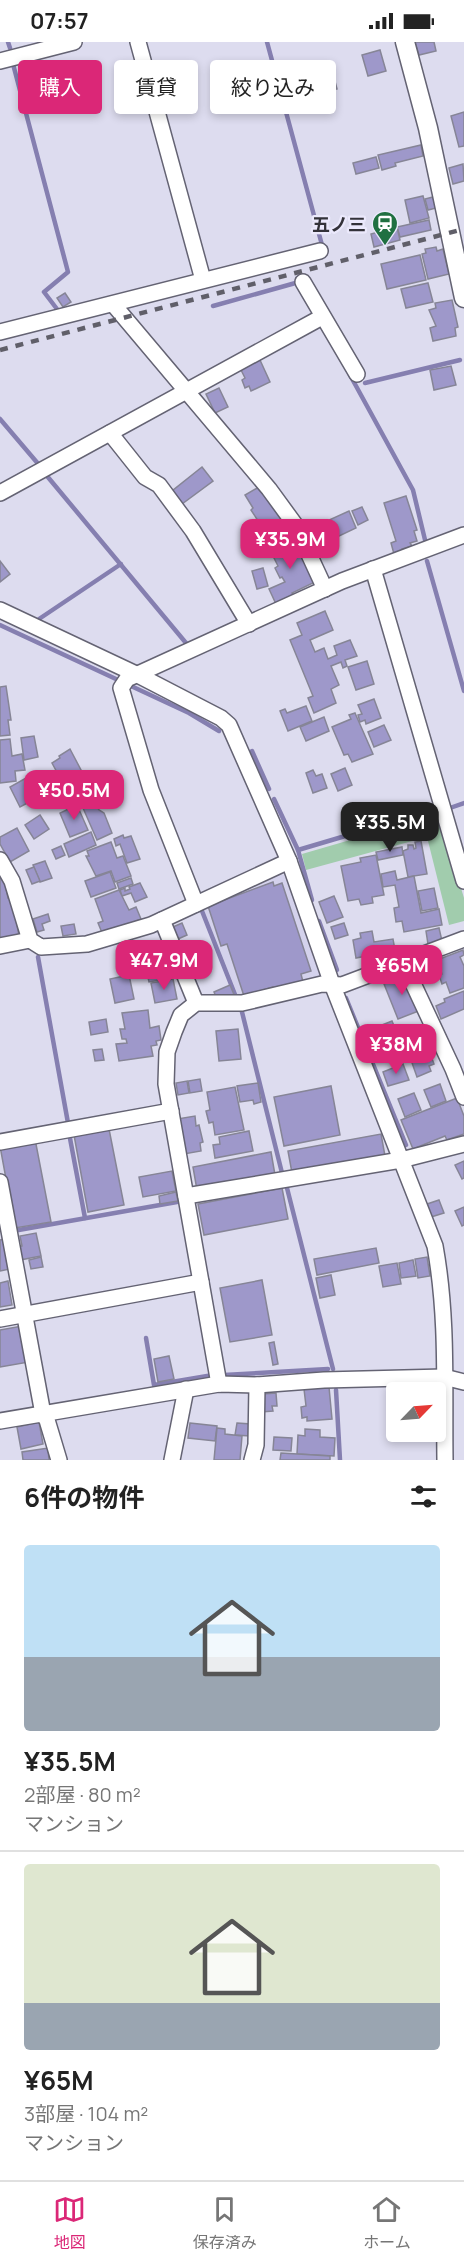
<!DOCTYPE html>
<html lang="ja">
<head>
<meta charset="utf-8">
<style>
	:root { --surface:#fff; --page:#f6f6f6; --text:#222; --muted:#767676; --line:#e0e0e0; --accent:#db2777 }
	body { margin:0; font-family:Manrope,"Noto Sans JP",sans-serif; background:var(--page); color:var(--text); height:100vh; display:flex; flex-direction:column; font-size:22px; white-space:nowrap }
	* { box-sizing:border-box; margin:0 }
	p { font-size:20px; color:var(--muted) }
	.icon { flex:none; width:33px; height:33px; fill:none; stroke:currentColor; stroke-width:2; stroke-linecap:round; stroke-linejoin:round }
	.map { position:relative; height:1418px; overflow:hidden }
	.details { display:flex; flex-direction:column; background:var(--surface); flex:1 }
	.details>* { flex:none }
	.top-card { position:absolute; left:18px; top:18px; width:429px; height:54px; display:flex; gap:12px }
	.needle { width:39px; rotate:65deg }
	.buttons { position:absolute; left:386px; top:1340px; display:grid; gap:12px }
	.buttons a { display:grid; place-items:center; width:60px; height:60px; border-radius:6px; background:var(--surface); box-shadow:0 3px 9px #0003; font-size:30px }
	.price { position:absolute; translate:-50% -51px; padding:0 14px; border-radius:12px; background:var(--accent); color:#fff; font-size:20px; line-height:39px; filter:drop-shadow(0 2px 3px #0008) }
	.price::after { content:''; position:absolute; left:50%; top:36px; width:18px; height:14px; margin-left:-9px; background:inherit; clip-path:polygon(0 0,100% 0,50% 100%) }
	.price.active { background:#222; color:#fff }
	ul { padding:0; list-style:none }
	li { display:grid; align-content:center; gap:12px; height:318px; padding:0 24px }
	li+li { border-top:2px solid var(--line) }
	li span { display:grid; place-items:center; height:186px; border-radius:6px; color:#555 }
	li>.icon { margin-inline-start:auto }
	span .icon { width:108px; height:108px; fill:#fffc; stroke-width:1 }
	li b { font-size:26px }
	h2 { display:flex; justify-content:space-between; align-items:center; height:72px; padding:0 24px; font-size:26px }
	.pill { padding:0 21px; border-radius:6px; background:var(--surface); box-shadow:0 3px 9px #0003; font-size:21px; line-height:54px }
	.pill.active { background:var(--accent); color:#fff }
	.status { display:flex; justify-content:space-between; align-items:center; height:42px; padding:0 30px; background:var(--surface); direction:ltr }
	.status svg { height:16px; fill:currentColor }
	.dock { display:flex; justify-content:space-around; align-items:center; height:84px; border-top:2px solid var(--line); background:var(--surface); font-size:16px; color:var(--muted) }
	.dock a { display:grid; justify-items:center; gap:3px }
	.dock .active { color:var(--accent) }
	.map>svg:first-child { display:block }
</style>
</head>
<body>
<div class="status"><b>07:57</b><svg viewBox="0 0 49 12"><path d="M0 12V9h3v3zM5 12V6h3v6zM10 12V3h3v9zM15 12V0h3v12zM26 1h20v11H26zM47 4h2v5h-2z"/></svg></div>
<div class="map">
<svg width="464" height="1418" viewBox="0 0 464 1418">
	<rect width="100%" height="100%" fill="#dddcef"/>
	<path fill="#d4d2ec" d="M276 833H284L323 934 319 939 240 958 203 866Z"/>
	<path fill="#a1ccad" d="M439 774 464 856V879L449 883 427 795 306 828 302 812 388 787Z"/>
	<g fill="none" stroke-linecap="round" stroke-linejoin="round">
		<g stroke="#857fb0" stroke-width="4.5">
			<path d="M8 0 10 6"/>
			<path d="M267 0 322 203"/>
			<path d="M13 22 68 230 44 250 60 271"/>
			<path d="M213 264 299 240 300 243"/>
			<path d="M350 333 413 448 426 502"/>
			<path d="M365 341 460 318"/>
			<path d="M0 377 40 424"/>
			<path d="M47 434 186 601"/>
			<path d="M427 519 464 649"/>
			<path d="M39 577 121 522"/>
			<path d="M0 583 189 671 219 689"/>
			<path d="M252 709 269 747"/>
			<path d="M274 757 298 808"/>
			<path d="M447 767 464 761"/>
			<path d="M312 858 298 808 433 768"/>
			<path d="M202 869 236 955"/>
			<path d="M319 879 337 928"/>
			<path d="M38 915 68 1081"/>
			<path d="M346 956 406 1103"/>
			<path d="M242 970 282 1131"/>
			<path d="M69 1091 85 1176"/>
			<path d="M287 1146 333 1327"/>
			<path d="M13 1189 177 1160"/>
			<path d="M146 1296 154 1343 213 1333"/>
			<path d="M224 1333 328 1327"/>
			<path d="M336 1348 340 1418"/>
		</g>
	</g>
	<g fill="#9e98ca" stroke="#868596" stroke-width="1.5">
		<path d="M415 0H434L436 9 419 13Z"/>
		<path d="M380 8 386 29 368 34 362 13Z"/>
		<path d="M326 23 329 33 333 32 337 47 332 48 334 53 316 57 308 28Z"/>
		<path d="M464 70V104L459 105 451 74Z"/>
		<path d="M421 103 423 114 395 121 396 124 382 128 378 113Z"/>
		<path d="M376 115 379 126 356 132 353 121Z"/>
		<path d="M463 122 464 139 453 142 449 126Z"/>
		<path d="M423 154 429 176 410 181 405 158Z"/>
		<path d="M433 155 436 166 428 168 425 157Z"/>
		<path d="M429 178 431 188 400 195 397 185Z"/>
		<path d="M397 185 400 198 374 205 371 192Z"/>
		<path d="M436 205 437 209 443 207 449 232 428 237 422 212 426 211 425 207Z"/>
		<path d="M420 213 426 238 387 247 381 222Z"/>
		<path d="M428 241 433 260 406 266 401 247Z"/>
		<path d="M65 251 71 260 63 265 57 256Z"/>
		<path d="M452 258 458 285 455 286 456 294 433 299 430 286 436 284 429 268 436 266 435 261Z"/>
		<path d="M260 318 270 340 251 349 249 344 245 346 242 338 245 336 240 326Z"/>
		<path d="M451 324 456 343 434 348 430 328Z"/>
		<path d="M219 346 228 365 215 371 206 352Z"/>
		<path d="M202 425 213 439 182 462 172 449Z"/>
		<path d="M259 445 266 456 269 454 290 482 271 495 265 484 262 485 251 468 253 466 245 453Z"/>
		<path d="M406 454 417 488 414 489 417 499 410 501 412 504 402 507 403 509 394 512 391 501 396 499 384 461Z"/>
		<path d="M362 465 368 478 358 483 352 469Z"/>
		<path d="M349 469 356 486 337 495 329 478Z"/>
		<path d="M323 481 330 495 312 503 305 489Z"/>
		<path d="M294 495 315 540 292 551 294 554 276 562 269 547 285 540 282 535 280 536 275 526 278 524 269 506Z"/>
		<path d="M0 519 10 532 0 540Z"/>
		<path d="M263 526 268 544 257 547 252 529Z"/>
		<path d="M325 569 333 588 310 598 315 610 324 606 328 617 337 613 334 604 350 598 357 614 345 618 347 624 343 626 341 620 331 624 339 643 331 647 336 661 314 671 308 656 313 654 290 598 302 593 297 581Z"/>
		<path d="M367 619 374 642 356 648 348 625Z"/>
		<path d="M6 644 11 678H8L10 693 0 694V645Z"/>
		<path d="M374 657 381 676 366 682 365 678 360 680 358 673 362 672 358 663Z"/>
		<path d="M306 664 312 679 288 689 280 669 285 667 287 671Z"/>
		<path d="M355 671 373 712 352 720 348 712 344 713 332 685 351 677 349 673Z"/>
		<path d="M324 675 329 689 306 699 300 685Z"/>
		<path d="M384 683 391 698 374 705 368 690Z"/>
		<path d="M34 694 38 715 24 718 21 696Z"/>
		<path d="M10 697 12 714 22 712 25 728 15 729 16 739 0 741V698Z"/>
		<path d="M70 707 91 747 72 758 52 721 60 716 59 714Z"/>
		<path d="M345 726 352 743 338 749 331 732Z"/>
		<path d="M313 728 316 734 322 732 327 746 313 751 306 731Z"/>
		<path d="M26 736 37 756 20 765 10 745Z"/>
		<path d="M95 761 99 768 104 771 112 791 97 798 83 766Z"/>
		<path d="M77 763 88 788 70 795 60 771Z"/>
		<path d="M40 773 49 787 34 797 25 783Z"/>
		<path d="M17 786 29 809 10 820 0 802V795Z"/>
		<path d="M91 790 96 803 69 815 64 802Z"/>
		<path d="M123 793 124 796 131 794 140 817 127 821 120 802 116 804 114 797Z"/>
		<path d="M421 799 427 832 408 835 403 809 408 807V803H413L414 807 416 806 415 800Z"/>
		<path d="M111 800 117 816 123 814 131 834 115 840 111 829 96 834 86 814H89L87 809Z"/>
		<path d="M61 804 65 813 56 817 52 808Z"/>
		<path d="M402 805 403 813 378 818 376 810Z"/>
		<path d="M376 813 384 853 372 855 373 861 361 863 359 857 348 859 341 824 361 820 360 816Z"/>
		<path d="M45 819 52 836 40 840 33 823Z"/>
		<path d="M34 825 40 839 32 842 26 828Z"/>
		<path d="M395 829 397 838 414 834 421 871 439 867 442 883 404 890 402 879 396 880 394 866 399 865 395 843 383 845 381 832Z"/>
		<path d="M110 830 116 846 91 855 85 839Z"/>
		<path d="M4 836 8 856 12 855 19 894 0 897V837Z"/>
		<path d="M131 836 133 842 119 847 117 841Z"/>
		<path d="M273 840 274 844 282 841 311 929 301 932 303 940 275 949 273 945 244 954 227 902 221 904 208 864Z"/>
		<path d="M140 841 147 855 135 860 131 851 122 854 120 848 125 846V849L130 847 129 845Z"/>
		<path d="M434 846 438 866 422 869 418 849Z"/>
		<path d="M119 848 129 868 136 865 141 877 103 893 98 881 103 879 95 857Z"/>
		<path d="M334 854 343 875 327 881 319 860Z"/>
		<path d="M48 872 50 879 42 882 44 888 37 890 33 877Z"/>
		<path d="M182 881 187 893 178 897 173 885Z"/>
		<path d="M344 881 348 893 335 897 331 885Z"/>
		<path d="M74 882 76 892 63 894 61 884Z"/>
		<path d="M439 886 442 899 428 902 426 889Z"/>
		<path d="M372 889 374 900 393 897 395 908 356 916 353 898 361 896 360 891Z"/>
		<path d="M463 908 464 913 460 915 464 924V946L450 951 446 940 442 942 439 933 442 932 437 918Z"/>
		<path d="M164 918 167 937 149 940 145 922Z"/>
		<path d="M399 930 401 935 405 933 421 968 398 977 384 942 389 940 387 934Z"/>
		<path d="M129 933 134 957 115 961 110 937Z"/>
		<path d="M173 937 177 957 155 961 151 941Z"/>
		<path d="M230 943 235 955H216L214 950Z"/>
		<path d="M464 949V967L441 977 436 964 445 960 444 957Z"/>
		<path d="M148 968 150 986 159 984 161 998 156 999 157 1003 151 1004 153 1014 119 1019 116 1002 127 1001 126 997H122L120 987H125L122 971Z"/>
		<path d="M106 977 108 990 91 993 89 980Z"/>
		<path d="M392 979 399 996 374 1006 367 989Z"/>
		<path d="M238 987 241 1017 219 1019 216 989Z"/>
		<path d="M421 993 428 1009 406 1018 400 1001Z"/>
		<path d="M102 1007 104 1018 95 1019 93 1008Z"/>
		<path d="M430 1011 434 1022 429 1024 431 1029 417 1035 411 1018Z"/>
		<path d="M403 1022 409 1038 388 1044 383 1030Z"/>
		<path d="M200 1037 202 1049 190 1051 188 1039Z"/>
		<path d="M187 1039 189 1051 178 1053 176 1041Z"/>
		<path d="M258 1041 261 1060 254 1062 253 1058 240 1060 237 1044Z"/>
		<path d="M440 1042 446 1059 431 1065 424 1048Z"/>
		<path d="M331 1044 340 1093 284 1104 274 1055Z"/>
		<path d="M235 1045 244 1088 215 1093 213 1080 209 1081 206 1069 210 1068 207 1050Z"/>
		<path d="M414 1051 421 1068 405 1075 398 1057Z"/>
		<path d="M457 1056 464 1074V1092L447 1098 445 1094 413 1107 401 1078Z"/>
		<path d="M195 1074 196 1084 199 1083 203 1100 200 1101 201 1109 184 1112 177 1077Z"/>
		<path d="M109 1087 124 1163 88 1170 74 1093Z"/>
		<path d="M249 1089 253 1109 215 1116 213 1103 220 1102 219 1095Z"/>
		<path d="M381 1092 385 1114 292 1131 288 1109Z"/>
		<path d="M35 1097 51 1180 15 1186 0 1104Z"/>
		<path d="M271 1110 275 1133 197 1148 193 1125Z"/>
		<path d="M464 1119V1136L462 1137 455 1123Z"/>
		<path d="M172 1129 176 1149 143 1155 139 1135Z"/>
		<path d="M282 1146 288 1177 204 1193 198 1162Z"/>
		<path d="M176 1150 178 1159 160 1162 159 1154Z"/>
		<path d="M439 1158 444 1171 431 1175 427 1162Z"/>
		<path d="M464 1165V1183L462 1184 455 1169Z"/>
		<path d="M36 1191 41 1214 20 1218 18 1205 22 1204 20 1194Z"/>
		<path d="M4 1197 10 1227 0 1229V1198Z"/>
		<path d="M376 1206 379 1221 317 1233 314 1217Z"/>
		<path d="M41 1215 43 1225 31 1227 29 1218Z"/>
		<path d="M427 1215 430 1234 418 1236 415 1217Z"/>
		<path d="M413 1218 416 1234 401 1236 399 1221Z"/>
		<path d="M397 1221 401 1242 383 1245 379 1224Z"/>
		<path d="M331 1233 335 1253 320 1256 316 1236Z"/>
		<path d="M262 1238 272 1293 230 1300 220 1246Z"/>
		<path d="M8 1239 12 1263 0 1265V1241Z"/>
		<path d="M22 1284 29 1320 0 1325V1288Z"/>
		<path d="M274 1300 278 1322 273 1323 269 1301Z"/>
		<path d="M169 1314 174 1337 158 1340 154 1317Z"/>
		<path d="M329 1345 332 1377 307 1379V1375L302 1376 301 1365 306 1364 304 1347Z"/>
		<path d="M276 1351 277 1364H272L273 1369 261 1370 263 1352Z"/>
		<path d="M39 1380 43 1402 21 1407 17 1385Z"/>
		<path d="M190 1381 217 1384 215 1399 188 1396Z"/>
		<path d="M237 1381 251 1382 250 1394 235 1393Z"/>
		<path d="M217 1386 225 1387V1392L242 1394 240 1418H214Z"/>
		<path d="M305 1387 320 1388V1395L335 1396 334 1414 297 1412 298 1393 305 1394Z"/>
		<path d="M274 1395 292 1396 291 1409 273 1408Z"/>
		<path d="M48 1406 49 1418H23L22 1410Z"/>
		<path d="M281 1411 330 1414V1418H280Z"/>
	</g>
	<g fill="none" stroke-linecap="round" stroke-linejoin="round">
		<defs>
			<g id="minor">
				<path d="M138 0 203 238"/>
				<path d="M0 19 74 0"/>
				<path d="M303 240 357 332"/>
				<path d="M113 262 269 447 296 484 325 547"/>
				<path d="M0 290 320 209"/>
				<path d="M110 391 145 435 159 443 193 489 249 582"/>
				<path d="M0 451 322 275"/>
				<path d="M373 527 464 839"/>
				<path d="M0 568 138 633 221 676 229 683 289 819 332 942 435 1204C448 1276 444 1346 445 1418"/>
				<path d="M0 818 12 839 30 898 41 905 87 902 151 883 289 819"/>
				<path d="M196 862 151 748 121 646 127 637 342 539 464 493"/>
				<path d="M162 878 196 961"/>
				<path d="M0 904 30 898"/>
				<path d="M403 920 453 1027 464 1055"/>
				<path d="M0 1100 171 1069"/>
				<path d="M0 1140 43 1372 47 1378 59 1418"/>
				<path d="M186 1154 401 1118 464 1102"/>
				<path d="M0 1277 201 1240"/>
				<path d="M219 1342 166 1042 167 1010 174 990 181 973 196 961H242L322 942 342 943 464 897"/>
				<path d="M0 1379 219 1342 257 1343 324 1338 444 1335 464 1340"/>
				<path d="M172 1418 186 1347"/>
				<path d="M252 1418 256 1403 257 1343"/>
			</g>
			<path id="tertiary" d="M405 0 428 86 464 256"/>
		</defs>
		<use href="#minor" stroke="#646373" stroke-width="18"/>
		<use href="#tertiary" stroke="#646373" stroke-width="21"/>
		<use href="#minor" stroke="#fff" stroke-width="15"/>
		<use href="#tertiary" stroke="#fff" stroke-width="18"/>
		<path stroke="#605f69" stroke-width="4.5" stroke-dasharray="8 8" stroke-linecap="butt" d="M0 308 464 187"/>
	</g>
	<defs>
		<symbol id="station-pin" viewBox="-11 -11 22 30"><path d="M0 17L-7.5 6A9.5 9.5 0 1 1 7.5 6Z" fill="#207041" stroke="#ebe9fc"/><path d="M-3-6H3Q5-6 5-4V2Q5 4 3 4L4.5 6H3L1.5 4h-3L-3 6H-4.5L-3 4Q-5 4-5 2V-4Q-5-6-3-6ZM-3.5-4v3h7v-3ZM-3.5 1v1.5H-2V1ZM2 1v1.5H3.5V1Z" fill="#fff"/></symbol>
	</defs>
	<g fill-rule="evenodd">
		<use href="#station-pin" x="370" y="167" width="30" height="40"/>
	</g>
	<g text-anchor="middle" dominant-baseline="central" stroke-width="4.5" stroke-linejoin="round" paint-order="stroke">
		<g font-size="18" font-weight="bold" fill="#333239" stroke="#ebe9fc" text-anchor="end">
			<text x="366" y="182">五ノ三</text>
		</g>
	</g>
</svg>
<div class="buttons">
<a><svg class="needle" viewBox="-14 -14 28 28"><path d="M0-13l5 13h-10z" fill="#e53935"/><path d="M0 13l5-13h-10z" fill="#767676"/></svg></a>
</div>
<b class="price" style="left:290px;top:528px">¥35.9M</b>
<b class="price" style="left:74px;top:779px">¥50.5M</b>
<b class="price active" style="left:390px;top:811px">¥35.5M</b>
<b class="price" style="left:164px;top:949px">¥47.9M</b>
<b class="price" style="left:402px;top:954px">¥65M</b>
<b class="price" style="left:396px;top:1033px">¥38M</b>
<div class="top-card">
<a class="pill active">購入</a>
<a class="pill">賃貸</a>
<a class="pill">絞り込み</a>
</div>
</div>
<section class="details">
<h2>6件の物件<svg class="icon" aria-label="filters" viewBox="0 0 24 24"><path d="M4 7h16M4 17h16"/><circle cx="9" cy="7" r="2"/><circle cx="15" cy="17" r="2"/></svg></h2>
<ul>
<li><span style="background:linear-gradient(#bfe0f5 60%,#9aa5b1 0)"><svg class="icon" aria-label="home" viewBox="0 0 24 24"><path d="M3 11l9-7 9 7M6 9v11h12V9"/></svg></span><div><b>¥35.5M</b><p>2部屋 · 80 m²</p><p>マンション</p></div></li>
<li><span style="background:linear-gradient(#dfe7d0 75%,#9aa5b1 0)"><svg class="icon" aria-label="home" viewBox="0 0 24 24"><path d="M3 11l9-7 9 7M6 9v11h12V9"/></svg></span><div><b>¥65M</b><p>3部屋 · 104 m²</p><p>マンション</p></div></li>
</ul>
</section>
<nav class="dock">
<a class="active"><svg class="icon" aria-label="map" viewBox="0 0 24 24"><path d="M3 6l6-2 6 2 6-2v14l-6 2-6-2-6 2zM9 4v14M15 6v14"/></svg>地図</a>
<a><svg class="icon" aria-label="saved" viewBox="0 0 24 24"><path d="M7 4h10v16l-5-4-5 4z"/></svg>保存済み</a>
<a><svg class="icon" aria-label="home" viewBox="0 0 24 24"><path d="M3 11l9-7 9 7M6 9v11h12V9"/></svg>ホーム</a>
</nav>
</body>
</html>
